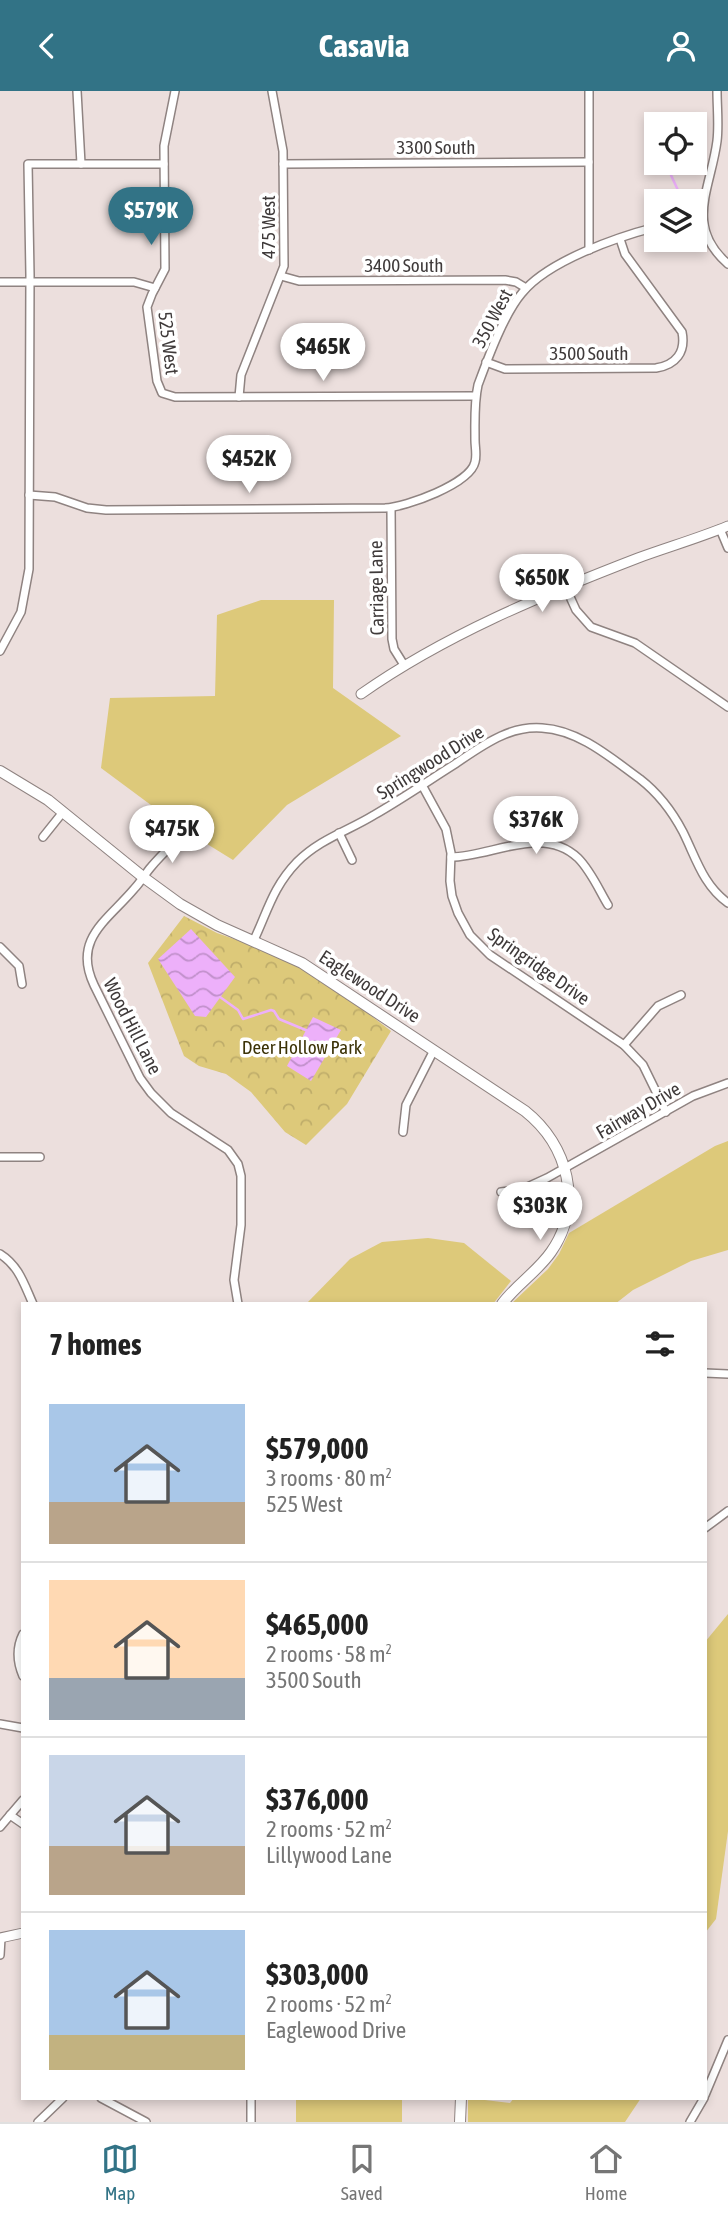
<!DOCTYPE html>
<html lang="en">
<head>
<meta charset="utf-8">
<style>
	:root { --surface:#fff; --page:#f6f6f6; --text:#222; --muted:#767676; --line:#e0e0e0; --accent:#327386 }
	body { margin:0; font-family:"Asap Condensed",sans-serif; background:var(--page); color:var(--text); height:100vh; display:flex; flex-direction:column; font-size:26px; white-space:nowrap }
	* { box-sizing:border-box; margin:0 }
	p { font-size:23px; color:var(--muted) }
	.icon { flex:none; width:38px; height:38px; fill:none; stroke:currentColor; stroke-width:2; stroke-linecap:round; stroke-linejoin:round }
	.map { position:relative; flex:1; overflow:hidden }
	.drawer { position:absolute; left:21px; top:1211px; width:686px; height:798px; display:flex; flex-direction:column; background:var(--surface); border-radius:0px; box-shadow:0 4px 10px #0003 }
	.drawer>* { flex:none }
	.fabs { position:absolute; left:644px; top:21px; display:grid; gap:14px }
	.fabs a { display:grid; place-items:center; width:63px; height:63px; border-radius:0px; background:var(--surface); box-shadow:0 4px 10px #0003; font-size:35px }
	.price { position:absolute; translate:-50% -60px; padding:0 16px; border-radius:24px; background:#fff; color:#222; font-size:23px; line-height:46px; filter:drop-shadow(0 2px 4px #0008) }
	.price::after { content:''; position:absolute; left:50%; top:42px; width:21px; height:16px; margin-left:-10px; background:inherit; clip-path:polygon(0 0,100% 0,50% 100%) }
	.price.current { background:var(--accent); color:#fff }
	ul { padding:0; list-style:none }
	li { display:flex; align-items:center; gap:21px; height:175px; padding:0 28px }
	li+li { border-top:2px solid var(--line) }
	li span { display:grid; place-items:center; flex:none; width:196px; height:140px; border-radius:0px; color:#555 }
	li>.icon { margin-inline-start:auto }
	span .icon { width:84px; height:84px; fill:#fffc; stroke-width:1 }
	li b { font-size:30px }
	h2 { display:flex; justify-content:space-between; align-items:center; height:84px; padding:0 28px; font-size:30px }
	header { display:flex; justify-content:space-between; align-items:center; height:91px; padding:0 28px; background:var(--accent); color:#fff; font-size:32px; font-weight:700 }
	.tab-bar { display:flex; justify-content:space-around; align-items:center; height:98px; border-top:2px solid var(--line); background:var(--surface); font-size:19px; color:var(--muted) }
	.tab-bar a { display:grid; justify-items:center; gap:4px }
	.tab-bar .current { color:var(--accent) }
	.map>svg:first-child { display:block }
</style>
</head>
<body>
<header><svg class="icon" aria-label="back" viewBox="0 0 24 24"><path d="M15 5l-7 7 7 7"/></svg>Casavia<svg class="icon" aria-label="person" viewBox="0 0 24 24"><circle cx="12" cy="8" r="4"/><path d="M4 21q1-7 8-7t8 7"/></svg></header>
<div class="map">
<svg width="728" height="2031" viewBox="0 0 728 2031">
	<defs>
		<pattern id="park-crowns" width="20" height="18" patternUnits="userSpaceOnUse" patternTransform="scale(1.75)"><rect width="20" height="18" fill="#ddc97a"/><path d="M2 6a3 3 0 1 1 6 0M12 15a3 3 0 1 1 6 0" fill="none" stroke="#bfad6a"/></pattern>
		<pattern id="water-waves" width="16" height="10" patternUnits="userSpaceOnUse" patternTransform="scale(1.75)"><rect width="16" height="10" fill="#edb0fa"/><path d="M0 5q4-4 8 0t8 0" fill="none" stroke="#c190cb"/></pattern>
	</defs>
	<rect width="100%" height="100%" fill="#ecdfdd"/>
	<g fill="#ddc97a">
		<path d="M261 509H334L333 597 401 645 287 714 233 769 186 740 101 677 110 607 215 605 217 524Z"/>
		<path d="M728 1050V1159L691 1170 633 1199 615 1213H511L548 1178 559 1163 569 1142 715 1055Z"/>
		<path d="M428 1147 464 1152 511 1190 493 1213H306L350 1168 382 1151Z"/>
		<path d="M728 1523V1740L716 1828 705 1842V1551Z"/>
		<rect x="296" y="2007" width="106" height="24"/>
		<path d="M468 2007 510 2012 514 2007H641L625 2031H468Z"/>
	</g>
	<path fill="url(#park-crowns)" d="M184 825 217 842 251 854 301 877 340 901 391 940 347 1013 306 1054 285 1041 251 1001 226 983 199 975 184 965 148 872Z"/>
	<g fill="url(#water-waves)">
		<path d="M191 838 235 886 206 926 195 925 158 868Z"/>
		<path d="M313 926 341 939 311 990 287 975Z"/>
	</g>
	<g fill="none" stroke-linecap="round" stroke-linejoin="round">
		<g stroke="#edb0fa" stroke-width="2.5">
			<path d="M650 61 656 68"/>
			<path d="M660 72 670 82 683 110"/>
			<path d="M220 906 238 919 243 928 271 919 274 920 279 928 308 940"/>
		</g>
		<defs>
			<g id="minor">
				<path d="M77 0 81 73"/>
				<path d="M175 0 164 55 165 178 152 203 147 216 157 290 162 302 175 306 475 305"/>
				<path d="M589 0V159"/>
				<path d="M717 0C717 16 719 34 717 50 711 97 684 135 728 173"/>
				<path d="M283 73 589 71"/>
				<path d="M281 185 299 190 505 189 516 191 526 197"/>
				<path d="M0 191H134L155 197"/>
				<path d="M486 271 505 278 656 277C676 274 686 261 682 241L625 163 620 148"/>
				<path d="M239 306 241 284 284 175 283 60 272 0"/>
				<path d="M29 404 55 406 87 417 106 419 385 417C406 416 470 393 475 371 477 364 475 356 475 349 475 330 474 312 478 294 488 267 504 223 522 202 548 170 617 146 656 136"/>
				<path d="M391 417 392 548 394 558 404 574"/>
				<path d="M720 438 728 457"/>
				<path d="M566 497 576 519 591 536 635 552 728 616"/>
				<path d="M0 560 21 521 29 478 30 184 28 73H164"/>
				<path d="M422 694 446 738 451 762 450 790 452 805 458 822 470 844 490 864 624 954 643 974 666 1021"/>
				<path d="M339 742 352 769"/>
				<path d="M181 745C171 755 160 765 151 776 145 783 140 792 134 798 108 829 72 848 94 894L140 987 151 1002 171 1022 228 1059 238 1073 241 1085V1134L234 1189 238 1213"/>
				<path d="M43 746 63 721"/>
				<path d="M451 766C491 766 543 733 578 767 591 780 599 799 608 814"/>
				<path d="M254 849C268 819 273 796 297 771 320 748 348 740 374 724 402 708 428 690 455 673 470 663 485 652 501 645 514 639 528 636 542 637 579 639 611 667 640 688 658 702 672 720 683 741 696 767 703 794 728 812"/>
				<path d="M0 856 19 875 22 893"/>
				<path d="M624 954 658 915 681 904"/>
				<path d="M403 1041 406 1014 434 959"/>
				<path d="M0 1066H40"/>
				<path d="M501 1101 523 1098 547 1087 693 1005 728 992"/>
				<path d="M0 1163C19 1175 24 1193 33 1213"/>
				<path d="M705 1282 728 1283"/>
				<path d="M705 1437 728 1420"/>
				<path d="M23 1543C16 1557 17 1571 23 1585"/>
				<path d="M0 1633 23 1637"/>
				<path d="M10 1724 23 1733"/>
				<path d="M0 1736 23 1709"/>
				<path d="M0 1864 1 1847"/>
				<path d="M705 2004 728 1949"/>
				<path d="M101 2007 146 2031"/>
				<path d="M251 2007V2031"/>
				<path d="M38 2031 63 2007"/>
				<path d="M690 2031 704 2007"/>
			</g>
			<g id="tertiary">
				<path d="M361 603C445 544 542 504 638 467 668 456 699 447 728 435"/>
				<path d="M0 1847 23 1842"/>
			</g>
			<g id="secondary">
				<path d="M0 680 48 709 143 786 180 813 217 834 302 872 525 1020C568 1054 584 1114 551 1161 537 1181 517 1193 502 1213"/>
				<path d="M460 2031 461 2007"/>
			</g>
		</defs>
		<use href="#minor" stroke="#8f8381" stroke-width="10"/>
		<use href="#tertiary" stroke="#8f8381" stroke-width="11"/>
		<use href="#secondary" stroke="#8f8381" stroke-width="12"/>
		<use href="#minor" stroke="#fff" stroke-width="7"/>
		<use href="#tertiary" stroke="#fff" stroke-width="9"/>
		<use href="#secondary" stroke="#fff" stroke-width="10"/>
	</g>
	<g text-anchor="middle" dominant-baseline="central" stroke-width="7" stroke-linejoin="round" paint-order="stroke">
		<g font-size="19" fill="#3f3a3a" stroke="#fff">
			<text x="436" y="56">3300 South</text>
			<text transform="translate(268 136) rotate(-90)">475 West</text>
			<text x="404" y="174">3400 South</text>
			<text transform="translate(492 227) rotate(-62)">350 West</text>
			<text transform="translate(169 252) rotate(83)">525 West</text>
			<text x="589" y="262">3500 South</text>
			<text transform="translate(376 497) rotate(-91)">Carriage Lane</text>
			<text transform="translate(430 671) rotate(-32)">Springwood Drive</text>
			<text transform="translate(539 875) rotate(35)">Springridge Drive</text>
			<text transform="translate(370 895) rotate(33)">Eaglewood Drive</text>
			<text transform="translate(133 935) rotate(63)">Wood Hill Lane</text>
			<text transform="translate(638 1019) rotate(-30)">Fairway Drive</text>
		</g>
		<g font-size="19" fill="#3b3207" stroke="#fff">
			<text x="302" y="956">Deer Hollow Park</text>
		</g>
	</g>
</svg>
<div class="fabs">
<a><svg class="icon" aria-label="locate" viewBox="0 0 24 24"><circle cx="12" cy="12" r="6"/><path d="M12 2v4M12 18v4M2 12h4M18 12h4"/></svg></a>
<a><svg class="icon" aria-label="layers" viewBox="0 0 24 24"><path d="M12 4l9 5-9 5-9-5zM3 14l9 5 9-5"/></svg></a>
</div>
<b class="price current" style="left:151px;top:156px">$579K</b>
<b class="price" style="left:323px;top:292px">$465K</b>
<b class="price" style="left:249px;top:404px">$452K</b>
<b class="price" style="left:542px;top:523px">$650K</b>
<b class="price" style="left:536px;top:765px">$376K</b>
<b class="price" style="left:172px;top:774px">$475K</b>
<b class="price" style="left:540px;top:1151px">$303K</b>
<section class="drawer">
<h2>7 homes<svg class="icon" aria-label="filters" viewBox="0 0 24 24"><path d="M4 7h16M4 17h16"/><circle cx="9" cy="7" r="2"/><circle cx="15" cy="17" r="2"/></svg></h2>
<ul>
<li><span style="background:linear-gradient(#a9c7e8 70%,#b9a48a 0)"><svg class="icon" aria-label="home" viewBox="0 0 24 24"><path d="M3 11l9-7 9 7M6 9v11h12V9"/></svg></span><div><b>$579,000</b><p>3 rooms · 80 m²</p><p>525 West</p></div></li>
<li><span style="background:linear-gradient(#ffd9b3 70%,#9aa5b1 0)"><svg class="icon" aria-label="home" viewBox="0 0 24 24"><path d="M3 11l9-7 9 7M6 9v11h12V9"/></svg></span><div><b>$465,000</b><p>2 rooms · 58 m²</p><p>3500 South</p></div></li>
<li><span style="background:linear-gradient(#c9d6e8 65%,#b9a48a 0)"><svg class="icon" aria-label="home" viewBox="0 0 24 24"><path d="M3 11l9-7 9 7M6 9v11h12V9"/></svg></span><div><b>$376,000</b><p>2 rooms · 52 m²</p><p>Lillywood Lane</p></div></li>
<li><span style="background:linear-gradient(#a9c7e8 75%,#c2b280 0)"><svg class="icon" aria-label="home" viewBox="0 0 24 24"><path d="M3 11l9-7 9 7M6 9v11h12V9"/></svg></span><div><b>$303,000</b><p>2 rooms · 52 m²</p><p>Eaglewood Drive</p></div></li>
</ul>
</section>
</div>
<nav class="tab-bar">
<a class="current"><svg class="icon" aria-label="map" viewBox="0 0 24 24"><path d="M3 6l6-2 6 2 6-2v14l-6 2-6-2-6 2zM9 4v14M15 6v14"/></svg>Map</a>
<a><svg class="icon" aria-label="saved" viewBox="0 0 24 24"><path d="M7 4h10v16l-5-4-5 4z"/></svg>Saved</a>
<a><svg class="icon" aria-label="home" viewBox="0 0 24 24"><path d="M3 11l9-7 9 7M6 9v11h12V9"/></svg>Home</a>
</nav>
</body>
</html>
